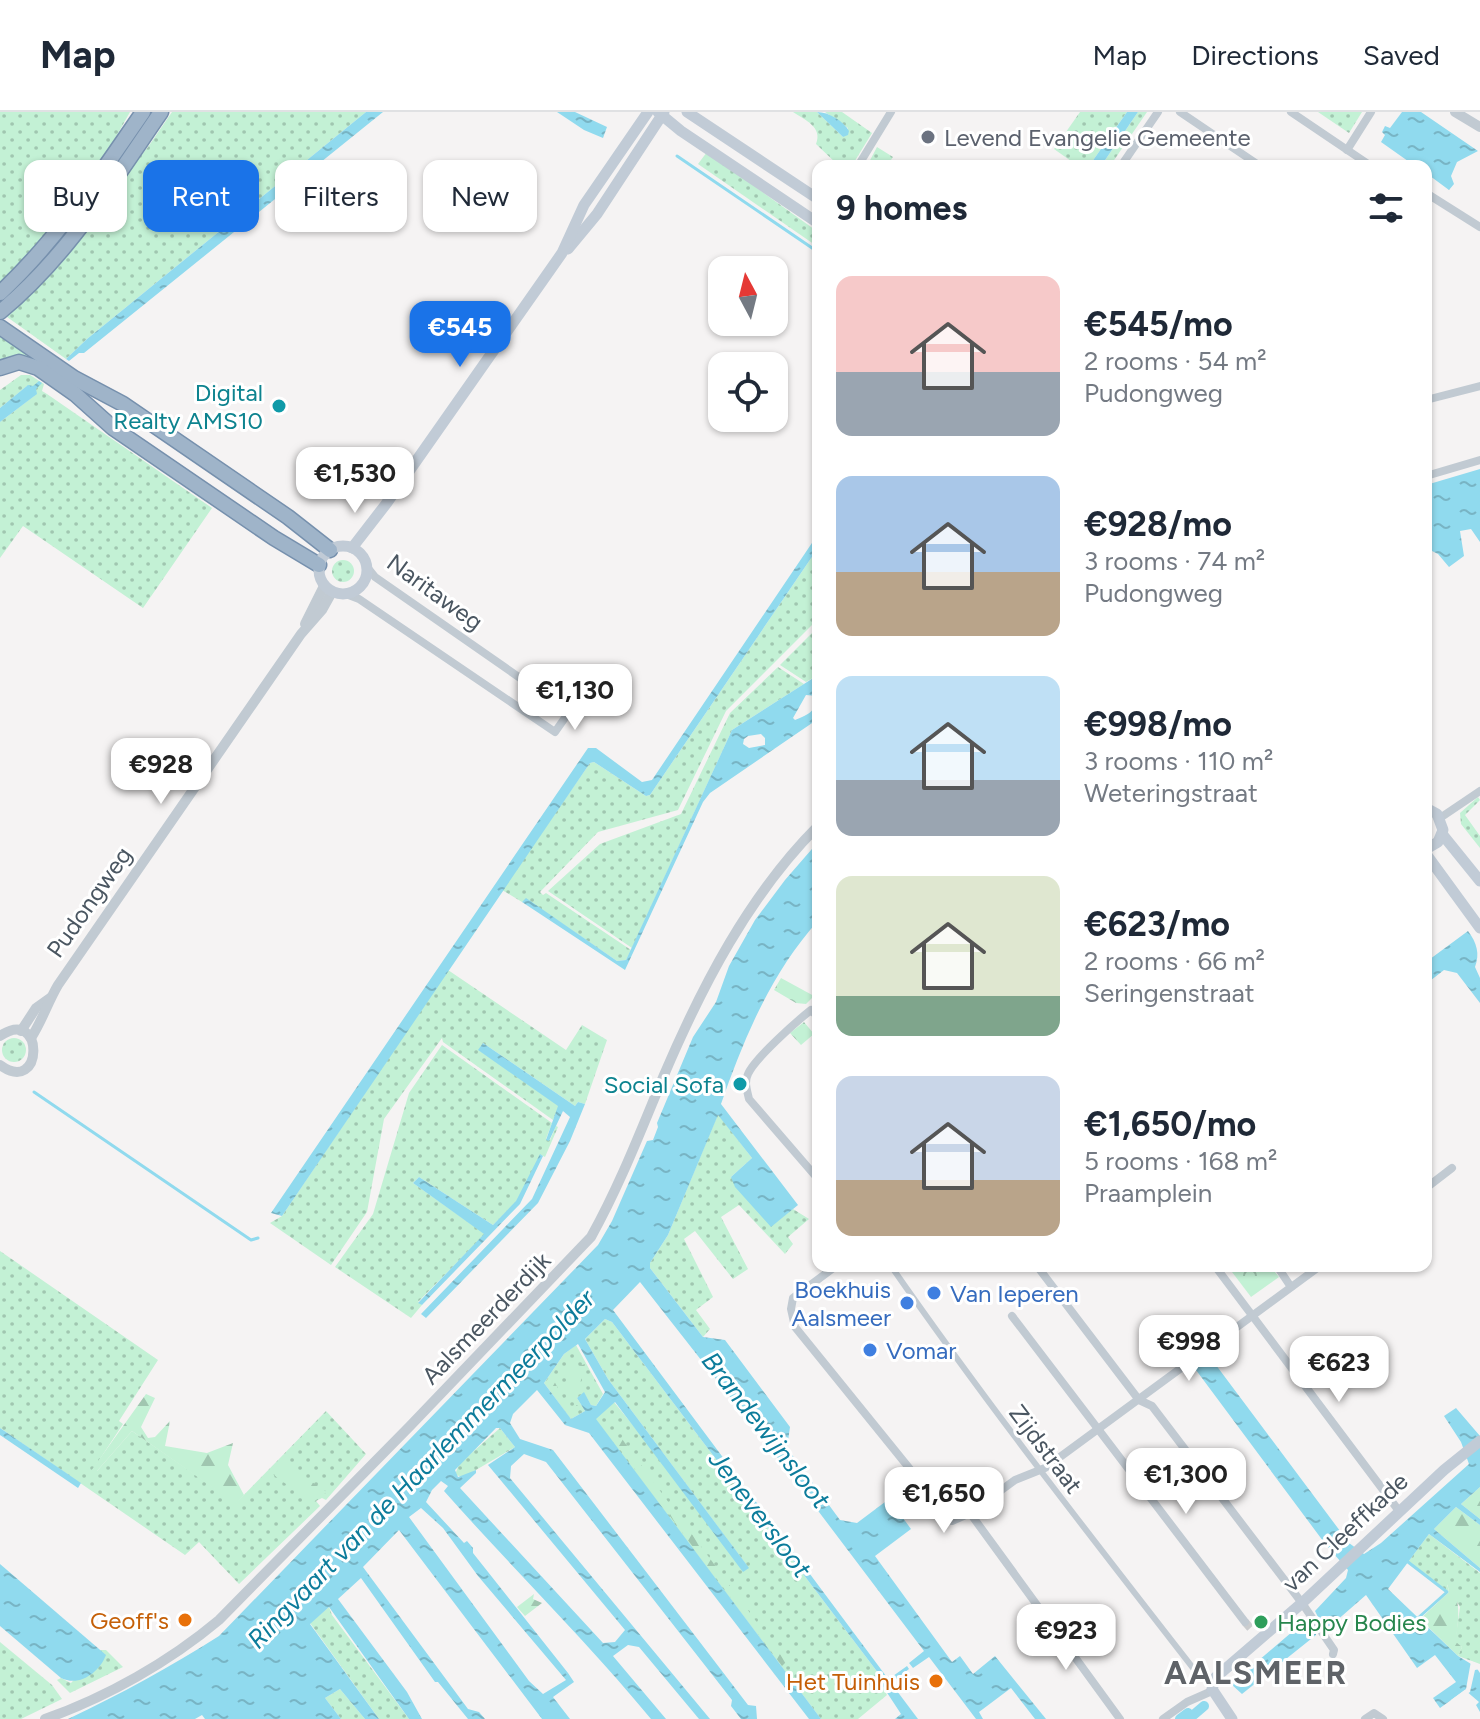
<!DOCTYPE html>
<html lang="en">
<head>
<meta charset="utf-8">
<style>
	:root { --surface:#fff; --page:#f6f6f7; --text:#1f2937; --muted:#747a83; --line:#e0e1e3; --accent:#1a73e8 }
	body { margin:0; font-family:Figtree,sans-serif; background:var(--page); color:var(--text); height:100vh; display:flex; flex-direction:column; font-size:30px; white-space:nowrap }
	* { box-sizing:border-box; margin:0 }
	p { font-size:26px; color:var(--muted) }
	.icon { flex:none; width:44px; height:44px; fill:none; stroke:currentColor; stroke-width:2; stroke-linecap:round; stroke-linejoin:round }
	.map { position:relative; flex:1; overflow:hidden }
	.details { position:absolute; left:812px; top:48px; width:620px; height:1112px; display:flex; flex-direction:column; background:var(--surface); border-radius:16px; box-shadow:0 2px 6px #0004 }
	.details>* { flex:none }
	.top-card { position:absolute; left:24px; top:48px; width:668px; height:72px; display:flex; gap:16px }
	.needle { width:52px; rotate:353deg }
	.buttons { position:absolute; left:708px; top:144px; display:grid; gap:16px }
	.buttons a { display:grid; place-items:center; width:80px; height:80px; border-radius:16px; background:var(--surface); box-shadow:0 2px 6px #0004; font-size:40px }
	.price { position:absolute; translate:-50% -68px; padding:0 18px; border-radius:16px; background:#fff; color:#222; font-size:26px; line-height:52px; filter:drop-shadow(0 2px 4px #0008) }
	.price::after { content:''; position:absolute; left:50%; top:48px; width:24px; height:18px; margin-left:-12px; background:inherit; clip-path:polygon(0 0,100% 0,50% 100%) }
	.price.on { background:var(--accent); color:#fff }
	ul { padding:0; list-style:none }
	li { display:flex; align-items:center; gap:24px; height:200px; padding:0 24px }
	li span { display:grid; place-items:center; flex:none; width:224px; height:160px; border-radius:16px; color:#555 }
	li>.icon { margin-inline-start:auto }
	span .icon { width:96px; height:96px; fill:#fffc; stroke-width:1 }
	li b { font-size:34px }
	h2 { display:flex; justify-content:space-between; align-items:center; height:96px; padding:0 24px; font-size:34px }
	.tag { padding:0 28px; border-radius:16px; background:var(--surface); box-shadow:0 2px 6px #0004; font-size:28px; line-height:72px }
	.tag.on { background:var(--accent); color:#fff }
	header { display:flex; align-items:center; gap:48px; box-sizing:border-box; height:112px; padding:0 40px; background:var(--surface); border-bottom:2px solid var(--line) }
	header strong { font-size:38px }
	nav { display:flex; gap:44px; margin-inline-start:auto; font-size:28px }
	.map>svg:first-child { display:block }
</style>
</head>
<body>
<header>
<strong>Map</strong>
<nav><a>Map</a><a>Directions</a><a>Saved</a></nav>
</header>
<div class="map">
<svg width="1480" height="1607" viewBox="0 0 1480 1607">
	<defs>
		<pattern id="grass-dots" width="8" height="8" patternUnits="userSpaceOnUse" patternTransform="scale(2)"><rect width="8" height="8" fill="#c3f1d5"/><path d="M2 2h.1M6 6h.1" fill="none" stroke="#a0c6b0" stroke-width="1.8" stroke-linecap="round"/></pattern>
		<pattern id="forest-firs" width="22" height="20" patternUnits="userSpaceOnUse" patternTransform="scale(2)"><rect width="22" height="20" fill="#c3f1d5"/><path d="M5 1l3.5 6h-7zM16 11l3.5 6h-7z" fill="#a0c6b0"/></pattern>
		<pattern id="park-crowns" width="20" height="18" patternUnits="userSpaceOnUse" patternTransform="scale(2)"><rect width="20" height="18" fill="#c3f1d5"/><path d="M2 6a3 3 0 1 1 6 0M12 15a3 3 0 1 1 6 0" fill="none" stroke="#a0c6b0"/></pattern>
		<pattern id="water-ripples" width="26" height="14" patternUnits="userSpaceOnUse" patternTransform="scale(2)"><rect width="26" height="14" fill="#90daee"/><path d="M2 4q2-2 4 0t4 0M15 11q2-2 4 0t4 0" fill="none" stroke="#78b4c4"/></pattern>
	</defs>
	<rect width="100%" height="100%" fill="#f5f3f3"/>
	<g fill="url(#grass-dots)">
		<path d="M0 0H130L99 55 56 114 0 173Z"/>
		<path d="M149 0H154C107 68 63 136 0 191V188L40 149Z"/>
		<path d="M172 0H366L87 227 66 247 0 200 7 205 148 35Z"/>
		<path d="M793 0H817L843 25 848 16 825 0H842L872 21 853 52 839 54 816 32C823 15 805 8 793 0Z"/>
		<path d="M1080 0H1127L1089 54H1078L1054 37Z"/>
		<path d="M1138 0H1147L1110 54H1101Z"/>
		<path d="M1318 0H1362L1349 21Z"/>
		<path d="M877 35 893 45 889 51 893 54H867Z"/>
		<path d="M707 40 818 120V135L698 52Z"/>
		<path d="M0 218 55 256 0 252Z"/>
		<path d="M21 263H30L44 272 42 279 47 282 212 396 143 496 23 414 0 446V310L34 284 35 279 33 274H27L0 296V278Z"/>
		<path d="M818 436V507L726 599 678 698 598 720 540 780 543 783 546 781 631 838 626 848 617 849 526 787 522 790 502 778 590 651 594 650 646 684 650 683Z"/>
		<circle cx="343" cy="459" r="11"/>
		<path d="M818 515V563L806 570 780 553Z"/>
		<path d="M778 555 804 572 732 618 632 836 548 779 600 732 681 702 730 601Z"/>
		<path d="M1478 685 1480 688 1465 703 1480 724V736L1461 712 1460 701Z"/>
		<path d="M448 858 566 938 582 913 607 928 585 992 578 990 575 994 483 931 479 938 559 994 553 1008 443 930 442 926 384 1007 367 1100 331 1153 270 1111 282 1104Z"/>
		<circle cx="14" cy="938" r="12"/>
		<path d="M442 933 552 1011 546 1027 550 1028 556 1014 558 1015 545 1045 541 1043 516 1090 493 1113 419 1065 413 1071 485 1122 418 1190 422 1193 411 1206 335 1155 373 1102 409 981Z"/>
		<path d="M718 1002 752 1046 731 1065 771 1114 793 1097 809 1107 788 1125 793 1132 785 1142 739 1093 721 1105 748 1157 733 1167 695 1119 684 1127 713 1185 696 1198 710 1217 703 1225 650 1156V1151L668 1123Z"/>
		<path d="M0 1139 158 1248 119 1309 123 1312 92 1359H97L132 1319 236 1391 326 1299 366 1342 326 1388 322 1386 316 1389 320 1394 239 1472 199 1430 185 1443 0 1316Z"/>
		<path d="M605 1207 612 1210 885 1570 882 1573 887 1583 858 1607H821L595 1307 614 1290 748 1455 608 1267 585 1227Z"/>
		<path d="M576 1233 603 1282 596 1294 591 1293 584 1281 577 1286 585 1299 571 1307 544 1271 564 1242Z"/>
		<path d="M500 1316 515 1335 464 1365 455 1363 459 1352Z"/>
		<path d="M1429 1422 1480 1461V1552L1458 1544 1462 1535 1455 1530 1460 1495 1447 1472 1449 1480 1408 1450Z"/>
		<path d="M329 1495 332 1503 409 1607H379L310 1511Z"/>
		<path d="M0 1530 52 1573 62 1587 21 1607H0Z"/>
		<path d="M101 1538H106L123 1555 70 1581 57 1568 61 1566 71 1571Z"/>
		<path d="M340 1577 365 1607H341L325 1586Z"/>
	</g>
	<g fill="url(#forest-firs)">
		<path d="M585 1252 578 1280 569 1281 567 1266 569 1257Z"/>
		<path d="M556 1255 552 1265 570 1299 577 1293 580 1297 570 1306 545 1271Z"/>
		<path d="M146 1282 155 1286 141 1315 148 1326 155 1325 170 1309 165 1334 207 1341 233 1331 228 1353 244 1383 236 1392 132 1319 97 1359H91Z"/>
		<path d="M622 1327 786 1550 782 1554 616 1332Z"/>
		<path d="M282 1350 327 1380 312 1391 271 1361Z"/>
		<path d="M1480 1375V1407L1461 1392Z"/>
		<path d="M1456 1395 1480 1413V1456L1434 1417Z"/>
		<path d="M1447 1470C1463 1487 1458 1507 1456 1530L1462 1535 1458 1544 1420 1507 1449 1480Z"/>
		<path d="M534 1482 533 1487 542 1491 525 1504 517 1495Z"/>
	</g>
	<g fill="url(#park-crowns)">
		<path d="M781 866 814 884 806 892 796 891 774 878Z"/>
		<path d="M804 910 814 922 801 933 790 921Z"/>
		<path d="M1241 1154H1270L1279 1165 1251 1185 1232 1160Z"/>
	</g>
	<g fill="url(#water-ripples)" fill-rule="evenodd">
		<path d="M366 0H383L84 241H79L69 249 66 247 87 227Z"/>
		<path d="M557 0H575L607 15 603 26 584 18Z"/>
		<path d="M817 0C829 0 843 9 849 19L848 23 843 25Z"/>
		<path d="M1127 0H1138L1101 54H1089Z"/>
		<path d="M1402 0H1421L1478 39 1457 50 1451 64 1454 72 1449 78 1426 61V54H1415L1381 30 1385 23 1382 20 1385 14 1390 16Z"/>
		<path d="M39 269 42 271 36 277 37 282 0 310V296L28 273 33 274Z"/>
		<path d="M1480 357V430L1471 417 1460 419 1464 444 1449 455 1438 442 1426 436V373Z"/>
		<path d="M818 422V436L650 683 646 684 594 650 590 651 282 1104 271 1101 588 636H596L642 670 652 668Z"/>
		<path d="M818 563V607L710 681 703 690 625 858 522 790 526 786 617 849 626 848 732 618ZM806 583 816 584C816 600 809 602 795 608L793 606ZM761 622 765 626V633L749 636 743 632 744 627 748 624Z"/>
		<path d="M818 730V809C771 861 744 926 721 992L798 1093 771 1115 735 1075 731 1065 752 1046 718 1003 668 1123 650 1151V1156L703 1225 725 1228 790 1315 787 1336 840 1408 857 1411 889 1387 911 1417 875 1444 952 1550 960 1544 973 1562 995 1544 1046 1607H1035L1011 1576 979 1600 983 1607H976L929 1545 913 1556 909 1551 924 1539 788 1359 640 1170 613 1198 886 1564H893L907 1554 909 1557 891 1571 918 1607H895L901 1602 882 1573 885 1570 612 1210 605 1207 585 1227 608 1267 749 1456 743 1460 615 1290 596 1307 821 1607H809L589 1321 565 1313 537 1278 513 1302 510 1311 520 1327 553 1338 748 1593 756 1594 757 1607H741L731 1594 732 1588 546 1350 524 1342 511 1354 510 1366 710 1607H699L639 1535 628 1533 613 1544 666 1607H651C586 1528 512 1456 444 1379L448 1374 441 1369 432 1378 426 1390 464 1431 467 1429 473 1436V1441L568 1561 574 1570 553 1585 570 1607H542L399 1418 363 1455 468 1597 479 1600 485 1607H468L438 1570H435L361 1466 338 1487 407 1580 422 1607H409L329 1495 310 1512 379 1607H365L340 1577 325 1586 341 1607H205L202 1603 195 1607H68C121 1582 170 1555 219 1524L598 1133 612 1109 647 1029 653 1028 658 1015 657 1011 693 925 716 890 729 854 755 808 785 768ZM578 1232 605 1280 596 1294 591 1293 584 1280 577 1286 585 1299 571 1307 544 1271 564 1242ZM496 1316H500L515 1335 488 1353 625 1518 615 1530 603 1531 460 1376 476 1361V1358L458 1365 455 1358ZM421 1396 443 1416 478 1464 566 1568 543 1582 529 1569 409 1405Z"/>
		<path d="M1468 819C1477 831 1480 842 1475 855L1480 866V891L1457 861 1444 858 1426 872V850Z"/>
		<path d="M483 931 575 994 578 990 585 992 570 1029 538 1091 426 1206 421 1202 532 1087 570 1005 563 999 549 1029 546 1028 558 994 478 938Z"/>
		<path d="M540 1042 543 1044 520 1092 422 1193 418 1191 484 1122 413 1071 419 1065 493 1113 516 1089Z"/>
		<path d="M1207 1241 1349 1431 1364 1442 1381 1431 1469 1352 1461 1330 1444 1304 1456 1296 1480 1324V1375L1461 1392 1480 1407V1413L1456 1395 1434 1417 1480 1456V1460L1429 1422 1388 1477 1458 1544 1476 1555 1480 1561V1600L1476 1593 1479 1590 1465 1578 1440 1596 1433 1586 1456 1570 1435 1543 1417 1556 1366 1483 1327 1517 1323 1512 1316 1518V1523L1242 1582 1231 1572 1306 1508 1311 1511 1318 1505 1315 1499 1346 1466 1348 1458 1326 1433 1193 1254Z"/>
		<path d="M0 1316 81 1371 78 1376 0 1323Z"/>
		<path d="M0 1452 106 1543C99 1561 79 1575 61 1566L0 1514Z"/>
	</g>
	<path fill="#f5f3f3" d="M1471 1549 1478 1552 1480 1557 1475 1558 1470 1580 1453 1592 1451 1588 1466 1577Z"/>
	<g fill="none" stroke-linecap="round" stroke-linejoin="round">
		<g stroke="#90daee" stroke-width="3">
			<path d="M677 44 818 140"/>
			<path d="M34 980 251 1128 258 1126"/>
			<path d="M1408 1450 1447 1480 1418 1506"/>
		</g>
		<path stroke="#90daee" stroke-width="10" d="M1180 1607 1188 1601 1191 1605 1204 1594"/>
		<path stroke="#caccce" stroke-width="8" stroke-dasharray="8 4" stroke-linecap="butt" d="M1245 1510 1253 1519"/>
		<defs>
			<g id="trunk">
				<path d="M0 181C57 128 99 64 143 0"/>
				<path d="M0 200C67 145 112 71 161 0"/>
				<path d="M0 215 74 266 123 292 288 405 330 438"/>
				<path d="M0 256 19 250 38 256 75 282 113 316 274 426 319 453"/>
			</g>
		</defs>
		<use href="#trunk" stroke="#7690ad" stroke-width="17"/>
		<path stroke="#c1cad2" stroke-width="6" d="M891 1154C989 1295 1095 1430 1200 1565L1212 1570"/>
		<g stroke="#c1cad2" stroke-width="8">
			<path d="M1180 0 1260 54"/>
			<path d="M1291 0 1371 54"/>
			<path d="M1347 38 1371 0"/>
			<path d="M858 54 891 0"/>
			<path d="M1121 54 1158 0"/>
			<path d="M1426 81 1480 115"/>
			<path d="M1426 288 1480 274"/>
			<path d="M1426 364 1480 348"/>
			<path d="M346 482 359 487 555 620 569 600 375 465 367 455"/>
			<path d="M1440 706 1480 679"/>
			<path d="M818 905 811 898C797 909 755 946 748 962 744 970 747 978 749 987L818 1067"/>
			<path d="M1426 1076 1452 1056"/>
			<path d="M836 1154 793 1186 791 1197 795 1215 952 1409 970 1401 1120 1607"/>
			<path d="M1037 1154 1139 1288 1152 1294 1302 1491 1334 1538 1333 1542"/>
			<path d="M1215 1154 1399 1399"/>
			<path d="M1277 1154 1291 1175"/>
			<path d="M1012 1204 1245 1510"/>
			<path d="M970 1401 1015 1368 1045 1356 1320 1154"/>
			<path d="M1163 1607 1187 1590 1212 1579"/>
			<path d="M1365 1607 1374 1601 1383 1607"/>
		</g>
		<g stroke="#c1cad2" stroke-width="10">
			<path d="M1455 0 1480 15"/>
			<path d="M305 512 324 474"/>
			<path d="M21 919 36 896 50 886"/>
			<path d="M0 924C45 893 44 985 0 953"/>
			<path d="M31 926C42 909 48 890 58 873L301 522 322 498 332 480"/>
			<path d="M45 1607C107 1585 169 1550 219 1508L410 1314 591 1125C620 1073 641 1018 664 963 702 874 749 783 818 714"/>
		</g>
		<g stroke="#c1cbd6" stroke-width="11">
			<path d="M658 0 681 19 818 111"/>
			<path d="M687 0 818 87"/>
			<path d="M568 137 597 102 664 0"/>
			<circle cx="343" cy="458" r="24"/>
			<path d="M352 436 386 392 562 141 584 93 648 0"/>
			<path d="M1426 696 1437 702 1443 718 1438 730 1426 737"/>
			<path d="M1442 722 1480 769"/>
			<path d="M1426 742 1480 816"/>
			<path d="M1232 1607 1212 1577 1216 1565 1302 1491 1444 1358 1480 1329"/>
		</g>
		<use href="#trunk" stroke="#9fb4c9" stroke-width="14"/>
	</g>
	<circle fill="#6b7280" stroke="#fff" stroke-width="3" cx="928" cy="25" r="8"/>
	<g fill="#0f9aa8" stroke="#fff" stroke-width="3">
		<circle cx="279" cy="294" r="8"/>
		<circle cx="740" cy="972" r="8"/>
	</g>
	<g fill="#3f7fe0" stroke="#fff" stroke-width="3">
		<circle cx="934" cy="1181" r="8"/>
		<circle cx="907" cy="1191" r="8"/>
		<circle cx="870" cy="1238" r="8"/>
	</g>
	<g fill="#e8710a" stroke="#fff" stroke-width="3">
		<circle cx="185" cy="1508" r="8"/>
		<circle cx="936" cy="1569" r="8"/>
	</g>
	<circle fill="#2e9e5b" stroke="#fff" stroke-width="3" cx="1261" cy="1510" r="8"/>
	<g text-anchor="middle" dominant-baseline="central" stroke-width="6" stroke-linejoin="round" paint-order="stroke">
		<g font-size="24" fill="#5b616d" stroke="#fff" text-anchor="start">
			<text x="944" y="25">Levend Evangelie Gemeente</text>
		</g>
		<g font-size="24" fill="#0d838f" stroke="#fff" text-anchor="end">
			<text x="263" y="280">Digital<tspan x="263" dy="28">Realty AMS10</tspan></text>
			<text x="724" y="972">Social Sofa</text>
		</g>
		<g font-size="24" fill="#4a5661" stroke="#fff">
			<text transform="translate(435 480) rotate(36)">Naritaweg</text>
			<text transform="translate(89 790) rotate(-55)">Pudongweg</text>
			<text transform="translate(486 1206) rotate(-46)">Aalsmeerderdijk</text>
			<text transform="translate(1046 1337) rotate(53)">Zijdstraat</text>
			<text transform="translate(1345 1420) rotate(-43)">van Cleeffkade</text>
		</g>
		<g font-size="24" fill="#366cbe" stroke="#fff" text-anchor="start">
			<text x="891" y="1177" text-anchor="end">Boekhuis<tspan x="891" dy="28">Aalsmeer</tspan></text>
			<text x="950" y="1181">Van Ieperen</text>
			<text x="886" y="1238">Vomar</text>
		</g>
		<g font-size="24" fill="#c56008" stroke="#fff" text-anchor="end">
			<text x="169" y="1508">Geoff's</text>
			<text x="920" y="1569">Het Tuinhuis</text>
		</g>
		<g font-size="24" fill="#27864d" stroke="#fff" text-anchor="start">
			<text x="1277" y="1510">Happy Bodies</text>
		</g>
		<g font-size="26" font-style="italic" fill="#0c7c9b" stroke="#fff">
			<text transform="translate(766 1318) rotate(52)">Brandewijnsloot</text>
			<text transform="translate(421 1357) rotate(-46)">Ringvaart van de Haarlemmermeerpolder</text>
			<text transform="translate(760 1402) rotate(53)">Jeneversloot</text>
		</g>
		<g font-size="32" font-weight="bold" letter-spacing="2" fill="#5f6368" stroke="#fff">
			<text x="1256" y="1561">AALSMEER</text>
		</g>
	</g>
</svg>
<div class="buttons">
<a><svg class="needle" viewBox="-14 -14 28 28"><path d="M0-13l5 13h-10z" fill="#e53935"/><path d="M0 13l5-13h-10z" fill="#747a83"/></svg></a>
<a><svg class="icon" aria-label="locate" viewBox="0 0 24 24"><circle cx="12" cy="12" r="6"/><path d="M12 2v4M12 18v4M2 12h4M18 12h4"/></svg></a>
</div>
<b class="price on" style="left:460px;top:257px">€545</b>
<b class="price" style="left:355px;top:403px">€1,530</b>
<b class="price" style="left:575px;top:620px">€1,130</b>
<b class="price" style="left:161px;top:694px">€928</b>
<b class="price" style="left:1189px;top:1271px">€998</b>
<b class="price" style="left:1339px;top:1292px">€623</b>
<b class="price" style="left:1186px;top:1404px">€1,300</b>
<b class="price" style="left:944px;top:1423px">€1,650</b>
<b class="price" style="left:1066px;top:1560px">€923</b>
<div class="top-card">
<a class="tag">Buy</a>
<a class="tag on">Rent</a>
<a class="tag">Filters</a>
<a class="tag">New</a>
</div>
<section class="details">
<h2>9 homes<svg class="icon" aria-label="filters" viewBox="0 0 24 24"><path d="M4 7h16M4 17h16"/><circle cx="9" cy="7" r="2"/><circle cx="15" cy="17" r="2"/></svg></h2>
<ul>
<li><span style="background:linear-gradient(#f6c9c9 60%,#9aa5b1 0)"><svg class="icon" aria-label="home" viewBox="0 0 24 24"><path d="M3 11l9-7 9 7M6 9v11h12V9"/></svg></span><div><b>€545/mo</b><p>2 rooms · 54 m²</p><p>Pudongweg</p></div></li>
<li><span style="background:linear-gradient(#a9c7e8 60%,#b9a48a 0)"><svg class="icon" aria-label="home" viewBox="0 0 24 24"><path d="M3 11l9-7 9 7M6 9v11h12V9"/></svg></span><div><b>€928/mo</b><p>3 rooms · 74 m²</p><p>Pudongweg</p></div></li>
<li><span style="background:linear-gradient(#bfe0f5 65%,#9aa5b1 0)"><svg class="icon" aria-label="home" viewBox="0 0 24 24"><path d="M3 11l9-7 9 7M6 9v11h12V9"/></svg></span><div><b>€998/mo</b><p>3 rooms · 110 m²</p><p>Weteringstraat</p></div></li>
<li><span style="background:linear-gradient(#dfe7d0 75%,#7fa58c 0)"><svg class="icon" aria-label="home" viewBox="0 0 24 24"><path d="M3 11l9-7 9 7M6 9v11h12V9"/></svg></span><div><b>€623/mo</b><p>2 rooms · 66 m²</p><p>Seringenstraat</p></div></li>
<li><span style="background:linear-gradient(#c9d6e8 65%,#b9a48a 0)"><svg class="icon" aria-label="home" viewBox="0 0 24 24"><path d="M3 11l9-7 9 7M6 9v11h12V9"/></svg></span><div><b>€1,650/mo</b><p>5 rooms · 168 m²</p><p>Praamplein</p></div></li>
</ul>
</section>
</div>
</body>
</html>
